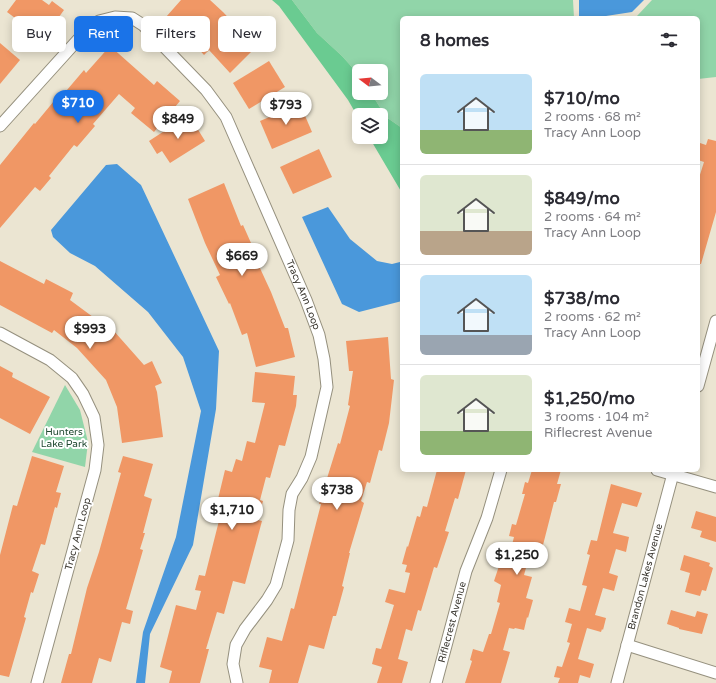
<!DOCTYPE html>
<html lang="en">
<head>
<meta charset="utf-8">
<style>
	:root { --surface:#fff; --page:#f7f7f7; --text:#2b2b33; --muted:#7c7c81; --line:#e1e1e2; --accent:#1a73e8 }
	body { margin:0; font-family:"Varela Round",sans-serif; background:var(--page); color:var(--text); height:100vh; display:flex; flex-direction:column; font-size:15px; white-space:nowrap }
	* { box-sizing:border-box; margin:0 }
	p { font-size:13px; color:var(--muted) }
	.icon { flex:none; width:22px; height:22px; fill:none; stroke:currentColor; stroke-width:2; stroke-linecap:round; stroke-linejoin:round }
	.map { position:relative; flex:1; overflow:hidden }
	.drawer { position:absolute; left:400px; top:16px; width:300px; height:456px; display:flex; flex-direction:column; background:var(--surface); border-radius:6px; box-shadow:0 2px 10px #0003 }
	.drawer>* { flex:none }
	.hud { position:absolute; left:12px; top:16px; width:328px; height:36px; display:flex; gap:8px }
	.needle { width:26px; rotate:286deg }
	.tools { position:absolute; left:352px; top:64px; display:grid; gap:8px }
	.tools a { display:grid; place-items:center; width:36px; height:36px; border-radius:6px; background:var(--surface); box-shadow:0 2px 10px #0003; font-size:20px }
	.price { position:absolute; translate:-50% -34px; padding:0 9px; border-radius:14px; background:#fff; color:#222; font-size:13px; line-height:26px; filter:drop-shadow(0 1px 2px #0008) }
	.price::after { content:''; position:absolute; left:50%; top:24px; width:12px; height:9px; margin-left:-6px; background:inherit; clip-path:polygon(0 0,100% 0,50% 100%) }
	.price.active { background:var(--accent); color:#fff }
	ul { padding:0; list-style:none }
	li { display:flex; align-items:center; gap:12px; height:100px; padding:0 20px }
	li+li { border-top:1px solid var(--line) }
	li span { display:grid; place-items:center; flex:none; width:112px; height:80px; border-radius:6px; color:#555 }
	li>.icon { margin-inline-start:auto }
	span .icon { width:48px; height:48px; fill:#fffc; stroke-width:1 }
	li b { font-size:17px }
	h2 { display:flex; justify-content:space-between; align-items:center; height:48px; padding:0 20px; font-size:17px }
	.chip { padding:0 14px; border-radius:6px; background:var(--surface); box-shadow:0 2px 10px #0003; font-size:14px; line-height:36px }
	.chip.active { background:var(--accent); color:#fff }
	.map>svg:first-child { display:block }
</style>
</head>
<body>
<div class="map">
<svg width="716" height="683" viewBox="0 0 716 683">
	<rect width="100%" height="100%" fill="#ebe5d2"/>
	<g fill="#91d5a9">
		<path d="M292 0H573L574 18H402V128L386 117 371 93H381V71H359V75L342 56 317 33Z"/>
		<path d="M652 0H716V77L698 79V18H631L637 16Z"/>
		<path d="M65 385 80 410 88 442 85 467 32 452Z"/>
	</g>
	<path fill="#6acb91" d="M272 0H292L317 33 342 56 359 75V93H371L386 117 402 128V193L369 137H381V115H359V119L348 100 279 6Z"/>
	<g fill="#4a98db">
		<path d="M579 0H644L632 12 606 16 579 17Z"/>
		<path d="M117 164 141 185 219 351 216 409 193 545 150 634 145 683H136L143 632 176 537 201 411 183 357 148 312 95 266 70 253 53 237 51 230 106 165Z"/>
		<path d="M328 207 350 239 377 261 392 264 400 262 402 268V301L359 312 342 304 302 217Z"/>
	</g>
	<g fill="#f09765">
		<path d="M16 0H42L49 5 52 1 64 10 43 39 7 12Z"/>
		<path d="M181 0H210L223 12 256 47 230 73 209 50 204 55 196 46 199 44 166 17Z"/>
		<path d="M0 43 20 60 0 84Z"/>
		<path d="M110 46 154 85 157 81 180 101 154 132 131 113 135 108 119 94 93 124 95 126 77 147 74 145 49 176 51 178 40 191 35 187 0 228V165L34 123 35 124 59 95 61 97 84 70 86 73Z"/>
		<path d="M269 61 285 87 249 109 233 83Z"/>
		<path d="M300 104 312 132 272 149 260 121Z"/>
		<path d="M189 115 205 141 170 163 162 151 157 154 149 141Z"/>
		<path d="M708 139 716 141V212L701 264H698V181L704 162 698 160V152L700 143 706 145Z"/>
		<path d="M319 149 332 177 293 194 280 167Z"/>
		<path d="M224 183 241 226 243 225 255 252 253 253 271 292 285 328H288L295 357 256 367 247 333 242 335 230 303 229 304 216 277 220 275 205 243 188 199Z"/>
		<path d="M0 261 44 284 46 279 73 293 70 300 93 317 90 321 108 334 113 330 144 365 152 361 162 383 155 386 157 392 163 437 122 443 117 407 106 380 77 348 54 330 52 333 0 305Z"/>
		<path d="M388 337 391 379 394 380 389 423 382 451 379 450 370 483 367 482 361 501 364 503 349 553H350L342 586 344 587 336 616H333L324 649 309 645 298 683H269L272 670 259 667 267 637 282 641 291 608 294 609 321 504H319L338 443 340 444 350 406 348 405 353 371H349L346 341Z"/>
		<path d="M0 366 13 373 12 377 50 397 30 434 0 418Z"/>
		<path d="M255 372 295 376 293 395H297L296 406 285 446 279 445 270 478 266 477 260 500 263 501 258 520 262 521 245 584 233 581 224 614 217 612 206 649H209L200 683H169L172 671 160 667 176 605 196 610 201 591 195 590 199 575 205 576 224 501 218 499 225 470 232 472 236 459 242 461 247 441 255 443 265 403 252 402Z"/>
		<path d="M32 456 64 466 56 492 61 493 57 508 55 507 45 545 41 544 32 571 39 574 33 593 31 592 24 617 26 618 9 677 0 675V555L13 505 17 506Z"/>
		<path d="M123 456 153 464 144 496 152 499 143 533H145L140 549 143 550 126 609 133 611 130 624 122 622 111 662 99 658 92 683H61L69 654H71L87 588 99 552 121 473 118 472Z"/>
		<path d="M437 470H466L458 499 455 498 445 531 449 532 437 568 434 567 421 611 418 610 412 631 406 629 398 659 408 662 402 683H377L382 667 372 664 376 648 381 649 394 605 385 602 389 589 405 593 410 573 405 572 407 565 402 564 407 546 408 547 417 516 420 517 423 506 427 507Z"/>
		<path d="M532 470H561L557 484H561L556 502H554L543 545 533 543 524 575 532 577 526 598 533 600 528 618 527 617 524 630 515 628 514 629 509 628 503 650 510 652 501 683H465L472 661 470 660 473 649 483 652 489 634H491L500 603 497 602 501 585 494 581 499 566 506 568 514 537 509 536 512 524 516 525 525 494H522L525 482 528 483Z"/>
		<path d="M611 484 642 493 637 507 622 503 613 533 629 537 626 552 616 549 609 573 618 576 614 591 603 588 595 615 606 618 603 630 602 629 601 632 587 628 578 659 594 664 590 678 580 675 578 683H558L560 678 554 677 557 666 562 667 570 643 567 642 572 624 565 622 569 608 580 611 587 586 582 585 590 555 587 554 591 540 597 541Z"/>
		<path d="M696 511 716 517V542L700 537 702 531 691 528Z"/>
		<path d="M684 555 710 563 709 566 713 568 706 591 702 590 700 596 685 592 690 573 680 570Z"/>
		<path d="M671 610 695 617 697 611 708 614 702 634 679 629V628L667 624Z"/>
	</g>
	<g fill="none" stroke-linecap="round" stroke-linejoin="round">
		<defs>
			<g id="street">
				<path id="s1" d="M0 126 84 33 99 21 115 17 132 18 143 25 206 90 226 117 306 300 319 335 324 359 327 387 311 457 302 478 292 494 289 510 288 540 276 585 267 600 245 629 236 645 233 664 237 683"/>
				<path d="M0 333 50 360 72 378 83 394 94 417 98 445 95 470 37 683"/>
				<path d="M698 386 716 321"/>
				<path d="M657 470 716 487"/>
				<path d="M627 645 716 673"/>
				<path id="s2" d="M436 683 466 571 487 518 501 470"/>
				<path id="s3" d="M617 683 674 470"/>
			</g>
		</defs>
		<use href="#street" stroke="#95907e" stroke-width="13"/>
		<use href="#street" stroke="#fff" stroke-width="11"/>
	</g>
	<g text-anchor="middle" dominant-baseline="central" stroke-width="4" stroke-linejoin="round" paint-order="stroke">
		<g font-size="10" fill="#3b3831" stroke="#fff">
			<text stroke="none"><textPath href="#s1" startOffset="509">Tracy Ann Loop</textPath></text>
			<text transform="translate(78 534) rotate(-75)">Tracy Ann Loop</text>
			<text stroke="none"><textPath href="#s3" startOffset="110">Brandon Lakes Avenue</textPath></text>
			<text stroke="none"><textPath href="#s2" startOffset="63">Riflecrest Avenue</textPath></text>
		</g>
		<g font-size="10" fill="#1f4830" stroke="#fff">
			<text x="64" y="432">Hunters<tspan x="64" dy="12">Lake Park</tspan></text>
		</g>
	</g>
</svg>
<div class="tools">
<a><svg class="needle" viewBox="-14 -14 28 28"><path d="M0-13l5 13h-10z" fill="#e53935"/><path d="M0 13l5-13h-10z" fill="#7c7c81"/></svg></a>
<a><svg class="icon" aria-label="layers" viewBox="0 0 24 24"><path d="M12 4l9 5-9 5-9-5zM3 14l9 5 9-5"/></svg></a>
</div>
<b class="price active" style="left:78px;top:124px">$710</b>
<b class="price" style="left:286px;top:126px">$793</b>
<b class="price" style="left:178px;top:140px">$849</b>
<b class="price" style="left:242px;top:277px">$669</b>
<b class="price" style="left:90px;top:350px">$993</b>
<b class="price" style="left:337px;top:511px">$738</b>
<b class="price" style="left:232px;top:531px">$1,710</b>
<b class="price" style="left:517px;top:576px">$1,250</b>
<div class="hud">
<a class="chip">Buy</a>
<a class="chip active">Rent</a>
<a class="chip">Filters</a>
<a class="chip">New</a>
</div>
<section class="drawer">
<h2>8 homes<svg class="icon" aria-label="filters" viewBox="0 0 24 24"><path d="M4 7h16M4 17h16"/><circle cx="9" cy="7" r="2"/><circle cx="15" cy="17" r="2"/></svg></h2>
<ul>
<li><span style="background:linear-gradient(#bfe0f5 70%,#8fb573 0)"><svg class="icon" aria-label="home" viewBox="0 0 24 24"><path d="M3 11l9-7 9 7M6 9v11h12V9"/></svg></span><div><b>$710/mo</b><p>2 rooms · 68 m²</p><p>Tracy Ann Loop</p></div></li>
<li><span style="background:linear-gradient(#dfe7d0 70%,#b9a48a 0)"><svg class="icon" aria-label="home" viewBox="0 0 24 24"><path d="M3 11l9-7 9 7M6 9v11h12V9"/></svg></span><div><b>$849/mo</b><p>2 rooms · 64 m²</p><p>Tracy Ann Loop</p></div></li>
<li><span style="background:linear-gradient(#bfe0f5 75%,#9aa5b1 0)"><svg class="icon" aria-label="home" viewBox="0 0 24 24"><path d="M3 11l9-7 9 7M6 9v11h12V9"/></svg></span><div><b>$738/mo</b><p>2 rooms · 62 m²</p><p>Tracy Ann Loop</p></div></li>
<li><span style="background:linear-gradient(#dfe7d0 70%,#8fb573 0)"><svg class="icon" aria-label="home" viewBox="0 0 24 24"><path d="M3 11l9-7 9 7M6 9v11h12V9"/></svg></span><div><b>$1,250/mo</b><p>3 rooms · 104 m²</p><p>Riflecrest Avenue</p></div></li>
</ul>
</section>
</div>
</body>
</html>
